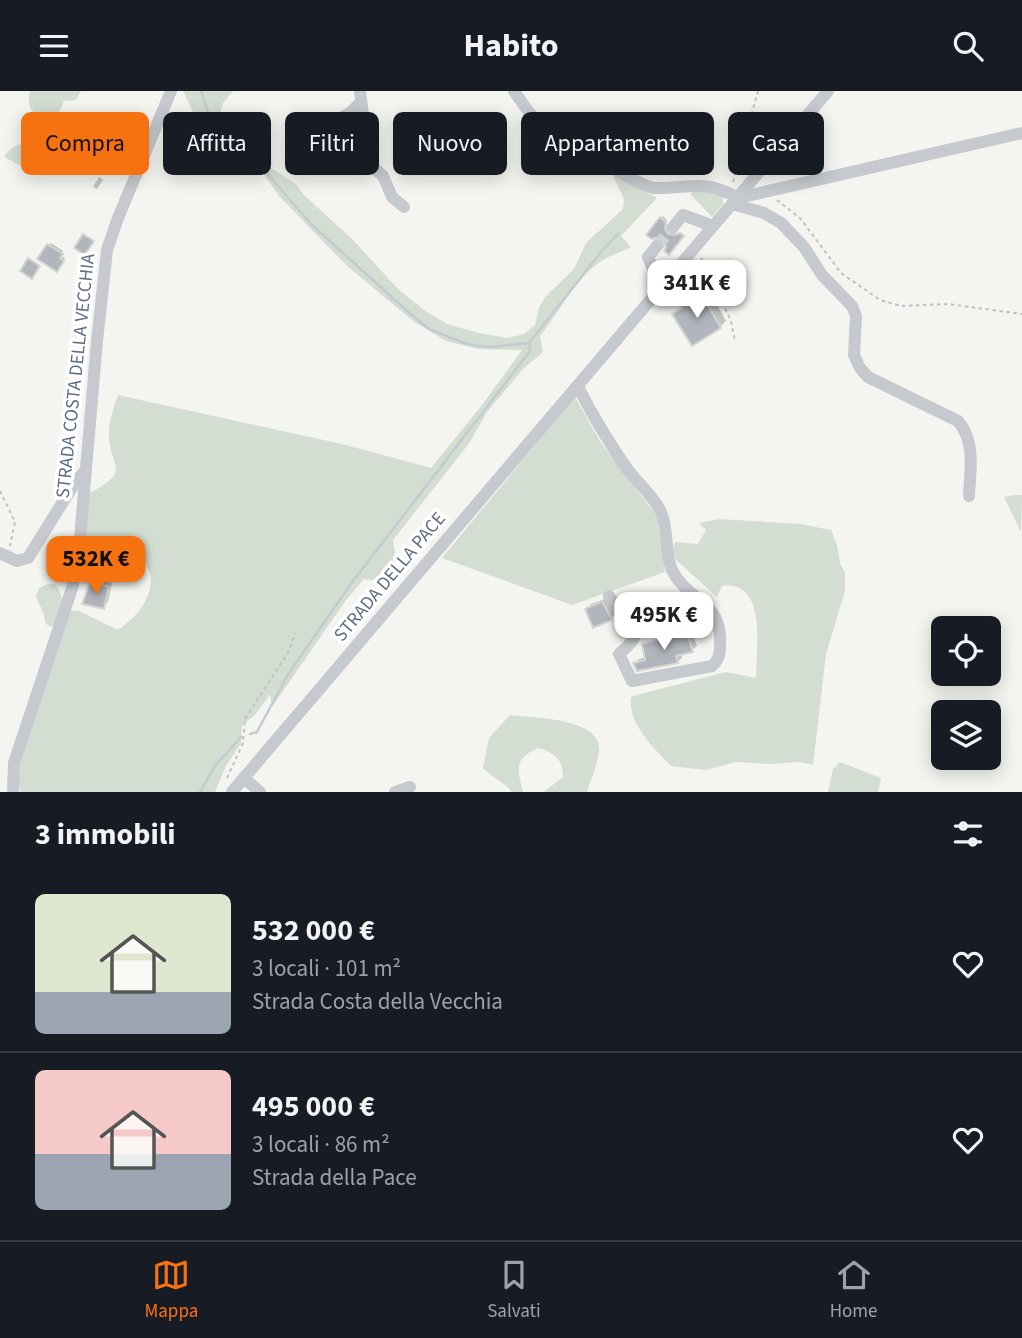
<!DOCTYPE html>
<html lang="it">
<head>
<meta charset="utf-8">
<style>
	:root { --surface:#171b24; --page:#20242c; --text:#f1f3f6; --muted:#9ea1a6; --line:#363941; --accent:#f67210 }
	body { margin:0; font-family:"Source Sans 3",sans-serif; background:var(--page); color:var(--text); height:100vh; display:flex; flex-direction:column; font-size:26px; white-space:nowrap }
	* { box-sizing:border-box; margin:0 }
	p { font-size:23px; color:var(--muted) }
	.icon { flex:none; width:38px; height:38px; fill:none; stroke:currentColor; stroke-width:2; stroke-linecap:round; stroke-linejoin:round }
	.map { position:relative; height:701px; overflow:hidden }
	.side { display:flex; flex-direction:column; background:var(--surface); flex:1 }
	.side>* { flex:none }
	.banner { position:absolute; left:21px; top:21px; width:980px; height:63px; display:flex; gap:14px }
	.buttons { position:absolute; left:931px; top:525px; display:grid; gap:14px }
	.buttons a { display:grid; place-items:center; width:70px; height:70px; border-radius:10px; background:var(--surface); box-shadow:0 4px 18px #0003; font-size:35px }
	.price { position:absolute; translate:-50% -60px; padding:0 16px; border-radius:14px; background:#fff; color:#222; font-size:23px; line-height:46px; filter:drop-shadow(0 2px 4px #0008) }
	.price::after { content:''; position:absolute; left:50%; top:42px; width:21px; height:16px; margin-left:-10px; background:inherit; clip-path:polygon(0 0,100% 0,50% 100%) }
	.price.active { background:var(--accent); color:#111 }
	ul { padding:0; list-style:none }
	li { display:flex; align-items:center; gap:21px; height:175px; padding:0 35px }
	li+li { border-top:2px solid var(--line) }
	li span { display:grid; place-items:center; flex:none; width:196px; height:140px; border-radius:10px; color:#555 }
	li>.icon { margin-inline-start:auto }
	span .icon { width:84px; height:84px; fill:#fffc; stroke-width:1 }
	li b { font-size:30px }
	h2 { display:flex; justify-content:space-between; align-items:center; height:84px; padding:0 35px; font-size:30px }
	.chip { padding:0 24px; border-radius:10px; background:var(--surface); box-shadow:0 4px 18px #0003; font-size:24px; line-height:63px }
	.chip.active { background:var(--accent); color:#111 }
	header { display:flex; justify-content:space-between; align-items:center; height:91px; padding:0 35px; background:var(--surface); font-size:32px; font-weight:700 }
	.tabs { display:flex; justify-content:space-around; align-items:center; height:98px; border-top:2px solid var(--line); background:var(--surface); font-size:19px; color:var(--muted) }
	.tabs a { display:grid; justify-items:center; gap:4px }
	.tabs .active { color:var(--accent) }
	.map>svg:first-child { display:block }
</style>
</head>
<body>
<header><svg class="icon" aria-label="menu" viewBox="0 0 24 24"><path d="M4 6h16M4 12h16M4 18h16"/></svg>Habito<svg class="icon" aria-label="search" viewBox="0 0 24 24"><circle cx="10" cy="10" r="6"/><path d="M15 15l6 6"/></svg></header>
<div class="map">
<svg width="1022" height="701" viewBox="0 0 1022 701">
	<rect width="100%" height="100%" fill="#f4f5f0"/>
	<g fill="#d3ddd1">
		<path d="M30 0H81L76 9 64 10 49 42 24 77 4 66C14 49 34 55 42 33 34 17 26 21 30 0Z"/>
		<path d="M183 0H233L223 12 219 26 246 61 296 93 304 104 354 150 398 198 424 219 447 233 479 242 507 247 524 243 535 234 539 217 545 206 574 178 586 152 623 118 624 108 612 83 657 107 621 145 631 156C621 161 609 165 600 171 574 189 560 221 540 245L543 261 524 277 487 321 470 351 393 449 396 470 394 483 383 491 364 488 346 509 272 616 270 604 254 625 242 634 241 652 226 675 215 701H20L18 685 24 655 69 519 79 520 118 539C133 528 146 516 150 497 152 489 151 482 147 475 136 455 114 474 97 474 92 474 86 472 81 471L88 403C135 379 108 376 109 341 109 329 114 316 118 304L346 354 431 377 482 314 522 259 479 258 446 250 413 230 346 174 279 105 261 80 200 35Z"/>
		<path d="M692 100H709L723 106V113L712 126 691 104Z"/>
		<path d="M575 306 601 352 657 425 665 481 572 514 442 467Z"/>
		<path d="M1014 404H1022L1021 441 1004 406Z"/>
		<path d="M719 428 800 433 831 439 837 454 840 472 845 482V500L826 563 813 674 799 671 770 673 736 671 706 679 671 675C653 656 628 633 631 606L637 604 726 581 756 587C756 560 768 488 722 495L717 506 671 464 675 451 698 453 706 439 699 432Z"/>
		<path d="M48 493H54C67 504 62 525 51 536L46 533 43 521 36 506 39 497Z"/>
		<path d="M510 624C531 627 601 626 599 659 598 673 591 688 587 701H544L563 686C563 668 555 662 538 657 514 668 517 677 523 701H512C505 691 492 687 483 677L489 647Z"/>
		<path d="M840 671 881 687 878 701H828L833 678Z"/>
	</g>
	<g fill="#0003">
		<path d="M99 86 103 89 97 98 93 96Z"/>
		<path d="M663 125 667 129 665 136 669 142 684 143 669 162 664 147 648 143Z"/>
		<path d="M51 152 63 160 61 165 65 167 59 177 40 167Z"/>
		<path d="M709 199 726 230 720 236 674 223 689 208 696 204 697 207Z"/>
		<path d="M96 488 112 492 108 511 103 516 91 493Z"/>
		<path d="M607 507 616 523 611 528 587 518 591 513Z"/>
		<path d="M692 542 697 555 692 559 680 562 682 567 677 571 635 572 639 568 647 566 643 553 646 551V553Z"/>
	</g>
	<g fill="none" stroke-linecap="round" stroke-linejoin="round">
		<g stroke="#c3cbd2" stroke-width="2.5">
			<path d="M201 0 210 27 265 80 311 133 406 219 429 238 467 253 480 255 492 256 529 252 601 161 619 142"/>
			<path d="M250 643 257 641 287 585 350 494 530 260 529 252"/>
			<path d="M200 701 214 676 241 646"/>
		</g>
	</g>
	<g fill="#b1b6bd" stroke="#d5d6d3" stroke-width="2">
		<path d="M660 126 666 131 665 138 668 143 675 144 680 142 684 145 669 164 664 160 666 156 663 149 658 146 652 148 646 144Z"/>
		<path d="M83 143 94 150 85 164 74 157Z"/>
		<path d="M47 153 63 163 60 167 64 170 57 181 37 168Z"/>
		<path d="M28 167 40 175 32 188 20 180Z"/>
		<path d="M702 204 721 237 692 255 672 223 682 217 681 214 690 209 691 212Z"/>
		<path d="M90 492 109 496 104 518 82 513Z"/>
		<path d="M602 510 612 529 593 537 585 518Z"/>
		<path d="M687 542 693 561 676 565 678 572 637 580 633 572 645 569 642 553Z"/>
	</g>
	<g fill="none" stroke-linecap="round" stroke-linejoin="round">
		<path stroke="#cfd3d5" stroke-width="12" stroke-dasharray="12 6" stroke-linecap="butt" d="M657 155 673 136"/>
		<g stroke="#bfc1c3" stroke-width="2" stroke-dasharray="3.5 3.5" stroke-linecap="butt">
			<path d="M733 91 758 0"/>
			<path d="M777 109 800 127 841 182 880 209 901 215 948 213 1022 223"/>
			<path d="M701 167 731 230 735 250"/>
			<path d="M0 400 15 431 10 455"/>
			<path d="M227 687 243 652 245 628 289 560 295 542"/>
		</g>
		<g stroke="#c6c9cd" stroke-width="12">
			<path d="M360 0 368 65 372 75 383 85 392 106 404 116"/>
			<path d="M514 0C521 10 528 22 537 30 550 41 641 96 654 97 690 98 702 87 738 107L1022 42"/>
			<path d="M325 35 350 22 361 11"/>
			<path d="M732 113 764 122 781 132 804 156 822 184 852 215 856 225 854 264 860 277 868 286 958 330C976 351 970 379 969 405"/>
			<path d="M673 136 683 124 713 135"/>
			<path d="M657 155 648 166 661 197"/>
			<path d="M578 296C593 325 609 352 628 379 638 392 654 406 661 421 669 439 664 461 672 479 687 510 722 510 720 551 720 561 720 568 712 575L632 590 619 563C631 553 639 544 638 528 629 518 614 515 609 505"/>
			<path d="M0 462 17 470 28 467 76 390 86 379"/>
			<path d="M244 687 260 701"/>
			<path d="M13 701 14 672 73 494 79 459 97 250 107 159 118 127 171 0"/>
			<path d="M232 701 828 0"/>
			<path d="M395 701 410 696"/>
		</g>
	</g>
	<g text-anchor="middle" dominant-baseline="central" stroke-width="7" stroke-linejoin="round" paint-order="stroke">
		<g font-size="19" fill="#606e85" stroke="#fff">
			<text transform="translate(76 285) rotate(-84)">STRADA COSTA DELLA VECCHIA</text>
			<text transform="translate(390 486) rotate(-50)">STRADA DELLA PACE</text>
		</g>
	</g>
</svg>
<div class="buttons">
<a><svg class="icon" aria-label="locate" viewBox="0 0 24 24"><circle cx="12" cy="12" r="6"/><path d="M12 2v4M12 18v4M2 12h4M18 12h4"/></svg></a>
<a><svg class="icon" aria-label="layers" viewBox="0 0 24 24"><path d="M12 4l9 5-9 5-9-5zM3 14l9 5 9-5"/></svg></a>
</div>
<b class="price" style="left:697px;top:229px">341K €</b>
<b class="price active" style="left:96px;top:505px">532K €</b>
<b class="price" style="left:664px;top:561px">495K €</b>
<div class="banner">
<a class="chip active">Compra</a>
<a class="chip">Affitta</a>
<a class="chip">Filtri</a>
<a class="chip">Nuovo</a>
<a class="chip">Appartamento</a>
<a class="chip">Casa</a>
</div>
</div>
<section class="side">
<h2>3 immobili<svg class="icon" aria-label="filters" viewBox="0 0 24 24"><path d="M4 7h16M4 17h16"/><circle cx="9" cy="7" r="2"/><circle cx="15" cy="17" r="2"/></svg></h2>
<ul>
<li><span style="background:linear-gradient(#dfe7d0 70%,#9aa5b1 0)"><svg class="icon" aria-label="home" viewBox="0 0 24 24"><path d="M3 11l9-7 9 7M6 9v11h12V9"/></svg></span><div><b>532 000 €</b><p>3 locali · 101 m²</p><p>Strada Costa della Vecchia</p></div><svg class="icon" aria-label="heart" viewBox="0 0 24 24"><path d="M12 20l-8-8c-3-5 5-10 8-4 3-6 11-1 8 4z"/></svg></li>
<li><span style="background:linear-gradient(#f6c9c9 60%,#9aa5b1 0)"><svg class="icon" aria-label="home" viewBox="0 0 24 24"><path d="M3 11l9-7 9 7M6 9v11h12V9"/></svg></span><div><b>495 000 €</b><p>3 locali · 86 m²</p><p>Strada della Pace</p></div><svg class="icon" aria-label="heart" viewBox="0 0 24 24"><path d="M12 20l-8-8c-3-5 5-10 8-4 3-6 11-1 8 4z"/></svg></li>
</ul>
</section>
<nav class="tabs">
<a class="active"><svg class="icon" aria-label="map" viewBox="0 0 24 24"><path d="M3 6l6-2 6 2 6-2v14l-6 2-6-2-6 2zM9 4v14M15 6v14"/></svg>Mappa</a>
<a><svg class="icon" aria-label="saved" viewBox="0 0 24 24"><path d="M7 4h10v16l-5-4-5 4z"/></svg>Salvati</a>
<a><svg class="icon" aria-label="home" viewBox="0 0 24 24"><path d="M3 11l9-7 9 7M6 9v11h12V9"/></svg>Home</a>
</nav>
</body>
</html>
